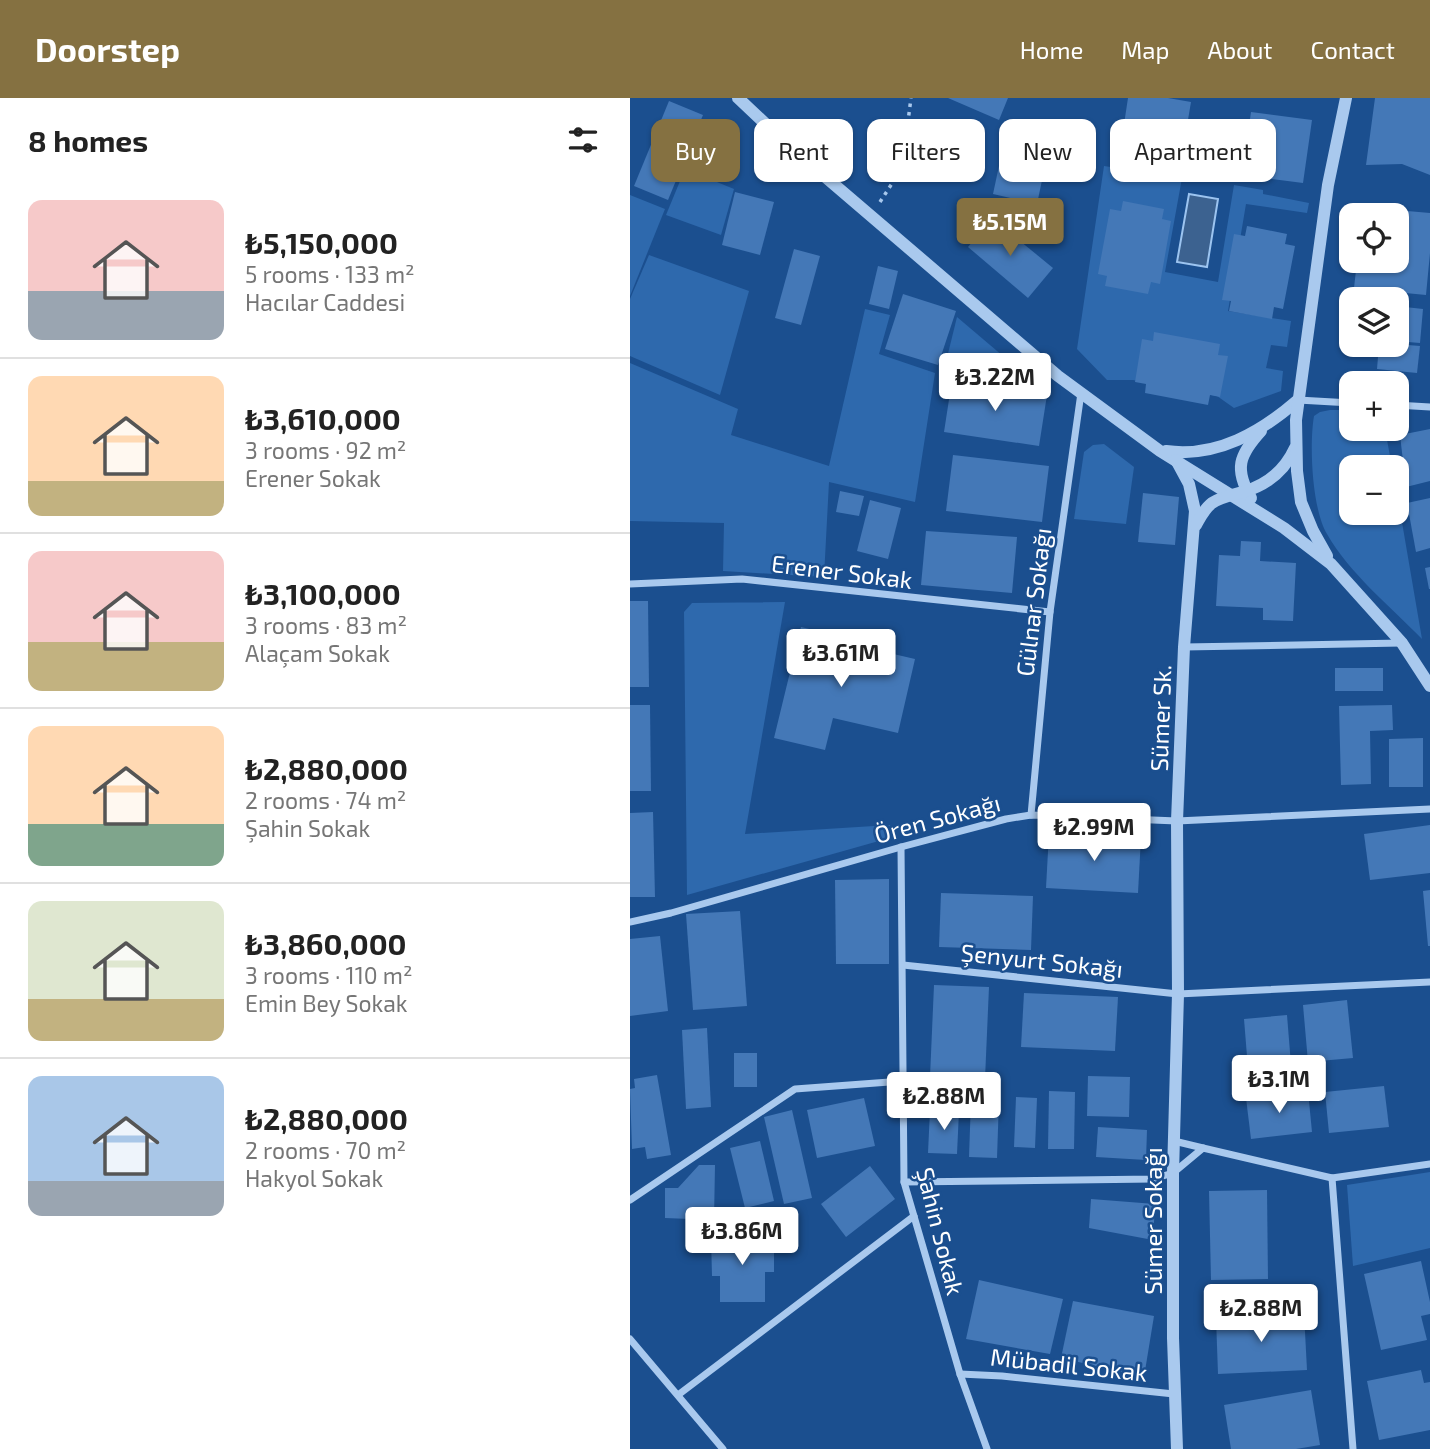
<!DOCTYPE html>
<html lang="en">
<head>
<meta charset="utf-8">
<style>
	:root { --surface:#fff; --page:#f2f2f2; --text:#222; --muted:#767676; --line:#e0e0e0; --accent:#857141 }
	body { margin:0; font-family:"Exo 2",sans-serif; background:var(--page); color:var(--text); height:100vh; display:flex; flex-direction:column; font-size:26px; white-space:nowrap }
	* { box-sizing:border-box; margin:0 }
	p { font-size:23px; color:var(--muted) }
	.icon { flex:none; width:38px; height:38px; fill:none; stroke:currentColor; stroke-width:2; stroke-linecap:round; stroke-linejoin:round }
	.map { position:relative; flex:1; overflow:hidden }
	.details { display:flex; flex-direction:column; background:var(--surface); width:630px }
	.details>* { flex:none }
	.hud { position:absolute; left:21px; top:21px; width:665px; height:63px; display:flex; gap:14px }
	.tools { position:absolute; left:709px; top:105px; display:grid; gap:14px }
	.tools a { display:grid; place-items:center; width:70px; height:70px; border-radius:14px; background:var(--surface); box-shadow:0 2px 5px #0004; font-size:35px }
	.price { position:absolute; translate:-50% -60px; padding:0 16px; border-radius:7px; background:#fff; color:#222; font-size:23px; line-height:46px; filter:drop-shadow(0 2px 4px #0008) }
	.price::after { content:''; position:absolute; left:50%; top:42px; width:21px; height:16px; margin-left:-10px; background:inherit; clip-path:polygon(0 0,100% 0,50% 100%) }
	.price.selected { background:var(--accent); color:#fff }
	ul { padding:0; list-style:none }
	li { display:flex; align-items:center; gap:21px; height:175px; padding:0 28px }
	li+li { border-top:2px solid var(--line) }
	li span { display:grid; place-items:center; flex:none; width:196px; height:140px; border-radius:14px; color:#555 }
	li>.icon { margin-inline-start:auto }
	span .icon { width:84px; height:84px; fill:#fffc; stroke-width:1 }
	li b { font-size:30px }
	h2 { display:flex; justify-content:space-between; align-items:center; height:84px; padding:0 28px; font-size:30px }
	.pill { padding:0 24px; border-radius:14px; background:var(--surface); box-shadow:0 2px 5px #0004; font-size:24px; line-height:63px }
	.pill.selected { background:var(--accent); color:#fff }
	header { display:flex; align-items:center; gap:42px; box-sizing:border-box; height:98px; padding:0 35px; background:var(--accent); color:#fff }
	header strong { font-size:33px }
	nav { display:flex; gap:38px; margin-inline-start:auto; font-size:24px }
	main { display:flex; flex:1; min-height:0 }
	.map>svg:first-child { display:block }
</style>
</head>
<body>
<header>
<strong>Doorstep</strong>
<nav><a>Home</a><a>Map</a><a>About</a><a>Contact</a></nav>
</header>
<main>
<section class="details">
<h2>8 homes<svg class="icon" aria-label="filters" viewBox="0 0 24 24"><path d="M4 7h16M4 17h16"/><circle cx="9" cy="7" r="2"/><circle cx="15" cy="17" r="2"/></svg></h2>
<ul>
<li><span style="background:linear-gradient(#f6c9c9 65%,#9aa5b1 0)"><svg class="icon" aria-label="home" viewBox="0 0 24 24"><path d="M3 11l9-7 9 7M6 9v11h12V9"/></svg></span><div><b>₺5,150,000</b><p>5 rooms · 133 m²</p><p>Hacılar Caddesi</p></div></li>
<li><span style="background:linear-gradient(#ffd9b3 75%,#c2b280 0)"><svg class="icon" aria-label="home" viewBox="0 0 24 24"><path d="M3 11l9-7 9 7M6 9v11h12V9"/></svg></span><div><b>₺3,610,000</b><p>3 rooms · 92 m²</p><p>Erener Sokak</p></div></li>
<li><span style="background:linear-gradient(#f6c9c9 65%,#c2b280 0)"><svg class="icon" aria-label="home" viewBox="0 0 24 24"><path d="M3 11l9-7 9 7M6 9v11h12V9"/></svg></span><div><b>₺3,100,000</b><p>3 rooms · 83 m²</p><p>Alaçam Sokak</p></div></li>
<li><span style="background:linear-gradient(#ffd9b3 70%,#7fa58c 0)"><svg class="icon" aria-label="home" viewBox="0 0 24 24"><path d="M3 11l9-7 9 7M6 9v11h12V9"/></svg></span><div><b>₺2,880,000</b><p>2 rooms · 74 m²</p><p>Şahin Sokak</p></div></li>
<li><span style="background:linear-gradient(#dfe7d0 70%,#c2b280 0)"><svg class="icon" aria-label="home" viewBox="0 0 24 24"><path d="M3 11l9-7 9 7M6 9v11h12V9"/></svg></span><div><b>₺3,860,000</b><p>3 rooms · 110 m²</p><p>Emin Bey Sokak</p></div></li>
<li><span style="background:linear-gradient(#a9c7e8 75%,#9aa5b1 0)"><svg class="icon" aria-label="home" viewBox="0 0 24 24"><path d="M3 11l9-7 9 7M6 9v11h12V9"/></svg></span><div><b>₺2,880,000</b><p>2 rooms · 70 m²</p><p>Hakyol Sokak</p></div></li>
</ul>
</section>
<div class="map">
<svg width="800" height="1351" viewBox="0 0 800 1351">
	<rect width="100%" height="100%" fill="#1b4f8f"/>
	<g fill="#2e69ad">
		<path d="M474 68 552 80 535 174 588 184 604 87 633 92V96L679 105 677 115 616 106 598 213 661 223 657 249 641 247 636 270 653 273 651 293 604 310 587 298 503 282H477L447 251Z"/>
		<path d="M55 71 104 91 91 137 36 117Z"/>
		<path d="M0 97 35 111 0 198Z"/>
		<path d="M19 157 119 193 90 297 0 258V201Z"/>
		<path d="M235 211 260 217 249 256 305 275 285 404 199 384 194 479 93 473 94 425 0 423V265L108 311 101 337 199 368Z"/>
		<path d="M327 219 406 286 405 291 313 276Z"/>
		<path d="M700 312H721V331H755L762 369H721V415H766L767 395 792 541C760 508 720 476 697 436 682 411 679 347 684 318L690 314Z"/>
		<path d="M474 346 504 369 496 426 444 421 454 354 463 347Z"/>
		<path d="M155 504 115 736 260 727 263 739 57 797 54 514 62 505Z"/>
		<path d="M800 1074V1150L723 1168 717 1087Z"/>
	</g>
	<path fill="#3c6290" stroke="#9cc4f0" stroke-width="2" d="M559 96 588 101 577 169 547 164Z"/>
	<g fill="#4478b7">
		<path d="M318 0H378L369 22Z"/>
		<path d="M498 0H538L561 4 550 69 489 59Z"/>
		<path d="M745 0H800V77L772 66 736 67Z"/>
		<path d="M39 3 73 17 38 102 4 88Z"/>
		<path d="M621 14 682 22 673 85 612 77Z"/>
		<path d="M379 21 423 30 407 106 363 96Z"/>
		<path d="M105 94 144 104 130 157 92 147Z"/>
		<path d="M493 103 534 111 532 121 541 123 530 186 521 184 518 196 475 188 477 178 468 176 480 111 491 113Z"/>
		<path d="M732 109 800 115V155L796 197 724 190 727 163H766V117H731Z"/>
		<path d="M362 120 423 170 398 200 338 149Z"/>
		<path d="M617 128 657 136 655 146 665 148 653 211 644 209 642 221 599 213 601 203 592 202 604 136 615 138Z"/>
		<path d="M164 151 190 158 171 227 145 220Z"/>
		<path d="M248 168 268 173 259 211 239 206Z"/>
		<path d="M273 196 326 213 308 267 255 251Z"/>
		<path d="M766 208 793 211 790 245 766 243Z"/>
		<path d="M524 234 590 246 588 257 598 258 590 299 580 297 578 307 515 295 516 286 505 284 512 241 523 243Z"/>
		<path d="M766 246 790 248 787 275 747 271 749 247Z"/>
		<path d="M322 282 417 297 409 348 314 334Z"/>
		<path d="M800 331V383L776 389 770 337Z"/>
		<path d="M323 357 419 368 412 424 316 413Z"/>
		<path d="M210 393 234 398 229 418 206 414Z"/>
		<path d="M513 395 549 399 545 447 508 444Z"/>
		<path d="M800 400V450L786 454 777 405Z"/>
		<path d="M240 402 271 410 258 461 227 453Z"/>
		<path d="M296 433 387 439 382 495 291 487Z"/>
		<path d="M611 443 631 444 630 463 666 465 663 523 633 522V510L586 508 589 457 610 458Z"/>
		<path d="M800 469V491H799L795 470Z"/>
		<path d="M0 503H18L19 589H0Z"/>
		<path d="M171 529 217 540 216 545 285 561 268 635 203 620 195 652 144 640Z"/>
		<rect x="705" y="570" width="48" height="23"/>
		<path d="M0 607H20L21 693H0Z"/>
		<path d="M762 607 763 632 740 633 741 686 711 687 709 608Z"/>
		<path d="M793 640V689H759V641Z"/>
		<path d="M23 714 25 799H0V715Z"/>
		<path d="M800 727V775L740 782 734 736Z"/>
		<path d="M419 735 511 739 508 795 416 790Z"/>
		<path d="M259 781V866H206L205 782Z"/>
		<path d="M800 792V848H798L793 793Z"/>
		<path d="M311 795 403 798 401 852 309 849Z"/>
		<path d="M110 813 117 908 63 912 56 816Z"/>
		<path d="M30 838 38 913 0 918V841Z"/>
		<path d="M304 887 359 889 355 981 300 979Z"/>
		<path d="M394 895 488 899 485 953 391 949Z"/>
		<path d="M717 902 723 960 678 964 673 907Z"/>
		<path d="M657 917 662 979 619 983 614 921Z"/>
		<path d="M77 930 81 1009 56 1011 52 932Z"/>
		<rect x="104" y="955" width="23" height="34"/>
		<path d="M27 977 41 1057 17 1061 15 1049 2 1051 0 991 5 990 4 981Z"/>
		<path d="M458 978 500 979 499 1019 457 1018Z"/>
		<path d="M754 988 759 1029 699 1035 695 994Z"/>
		<path d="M419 993 445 994 444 1051H418Z"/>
		<path d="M678 993 682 1034 621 1041 616 1000Z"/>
		<path d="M386 999 407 1000 405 1050 384 1049Z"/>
		<path d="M234 1000 245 1048 187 1060 177 1012Z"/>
		<path d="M341 1002H369L367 1060 339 1059Z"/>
		<path d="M162 1012 182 1100 154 1106 134 1019Z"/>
		<path d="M300 1012 329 1013 327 1056 298 1055Z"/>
		<path d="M468 1029 517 1032 516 1062 466 1059Z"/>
		<path d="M130 1043 144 1103 115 1110 100 1050Z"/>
		<path d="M69 1067H85L84 1122 35 1120V1090H48Z"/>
		<path d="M240 1068 265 1101 216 1139 191 1106Z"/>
		<path d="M637 1092 638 1181 581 1182 579 1093Z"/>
		<path d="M461 1101 525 1106 523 1142 459 1130Z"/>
		<path d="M144 1138V1174H135V1204H90V1178H82L81 1139Z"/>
		<path d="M791 1163 800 1204V1216L791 1218 797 1242 751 1252 734 1176Z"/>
		<path d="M349 1182 433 1201 420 1256 336 1241Z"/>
		<path d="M443 1203 524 1218 514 1279 431 1260Z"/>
		<path d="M674 1215 677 1272 588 1276 586 1220Z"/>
		<path d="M791 1272 794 1285 800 1284V1332L749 1342 737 1283Z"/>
		<path d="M681 1292 690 1347 666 1351H601L594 1307Z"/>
	</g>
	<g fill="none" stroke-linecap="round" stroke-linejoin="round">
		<path stroke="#a9c9ee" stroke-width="3.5" stroke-dasharray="3.5 5" stroke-linecap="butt" d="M250 104 272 70 281 0"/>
		<g stroke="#a9c9ee" stroke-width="7">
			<path d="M668 302 721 305"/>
			<path d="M766 307 800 309"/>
			<path d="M0 486 112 481 420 514"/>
			<path d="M554 549 771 545"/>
			<path d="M401 717 420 514 451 295"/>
			<path d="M271 749 274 1084 330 1276 357 1351"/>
			<path d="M0 824 41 815 271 749 376 721 401 717 547 723 800 711"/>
			<path d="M273 867 548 896 800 884"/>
			<path d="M544 1043 573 1050"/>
			<path d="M702 1080 723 1351"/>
			<path d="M274 1084 523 1081 543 1075 573 1050 702 1080 800 1066"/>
			<path d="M0 1102 165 991 273 983"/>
			<path d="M0 1241 93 1351"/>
			<path d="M330 1276 372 1278 544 1296"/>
			<path d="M48 1297 284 1118"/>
		</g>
		<g stroke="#a9c9ee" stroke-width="12">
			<path d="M108 0 158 47 428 278 530 353 654 430 701 466 772 545 800 588"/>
			<path d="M536 353C587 360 631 334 668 302"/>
			<path d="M546 362 559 386 565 413 554 549 547 723 548 896 543 1075V1240L547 1351"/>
			<path d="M621 400C604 371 609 357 631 333"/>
			<path d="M566 427C570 420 574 411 582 405 591 399 603 397 613 394 637 387 655 372 665 350"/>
			<path d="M697 458 683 433 671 404 667 373 666 322 698 87 716 0"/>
		</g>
	</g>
	<g text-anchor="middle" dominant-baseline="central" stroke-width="5" stroke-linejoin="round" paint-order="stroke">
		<g font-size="24" fill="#fff" stroke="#1b4f8f">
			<text transform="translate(212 473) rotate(7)">Erener Sokak</text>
			<text transform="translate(403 504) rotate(-83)">Gülnar Sokağı</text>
			<text transform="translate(530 620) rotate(-88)">Sümer Sk.</text>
			<text transform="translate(307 720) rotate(-15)">Ören Sokağı</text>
			<text transform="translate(412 862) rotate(6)">Şenyurt Sokağı</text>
			<text transform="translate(522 1123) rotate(-90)">Sümer Sokağı</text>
			<text transform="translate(311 1133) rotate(76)">Şahin Sokak</text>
			<text transform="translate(439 1266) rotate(6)">Mübadil Sokak</text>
		</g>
	</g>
</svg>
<div class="tools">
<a><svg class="icon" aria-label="locate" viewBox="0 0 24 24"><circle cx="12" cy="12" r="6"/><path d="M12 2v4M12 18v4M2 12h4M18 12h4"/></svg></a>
<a><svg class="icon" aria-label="layers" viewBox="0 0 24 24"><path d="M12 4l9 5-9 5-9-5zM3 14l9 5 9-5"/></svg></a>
<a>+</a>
<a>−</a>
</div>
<b class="price selected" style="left:380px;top:160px">₺5.15M</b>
<b class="price" style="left:365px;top:315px">₺3.22M</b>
<b class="price" style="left:211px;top:591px">₺3.61M</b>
<b class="price" style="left:464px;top:765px">₺2.99M</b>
<b class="price" style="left:649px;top:1017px">₺3.1M</b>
<b class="price" style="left:314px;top:1034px">₺2.88M</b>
<b class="price" style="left:112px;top:1169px">₺3.86M</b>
<b class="price" style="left:631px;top:1246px">₺2.88M</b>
<div class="hud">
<a class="pill selected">Buy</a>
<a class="pill">Rent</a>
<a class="pill">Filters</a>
<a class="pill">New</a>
<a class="pill">Apartment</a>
</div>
</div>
</main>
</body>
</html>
